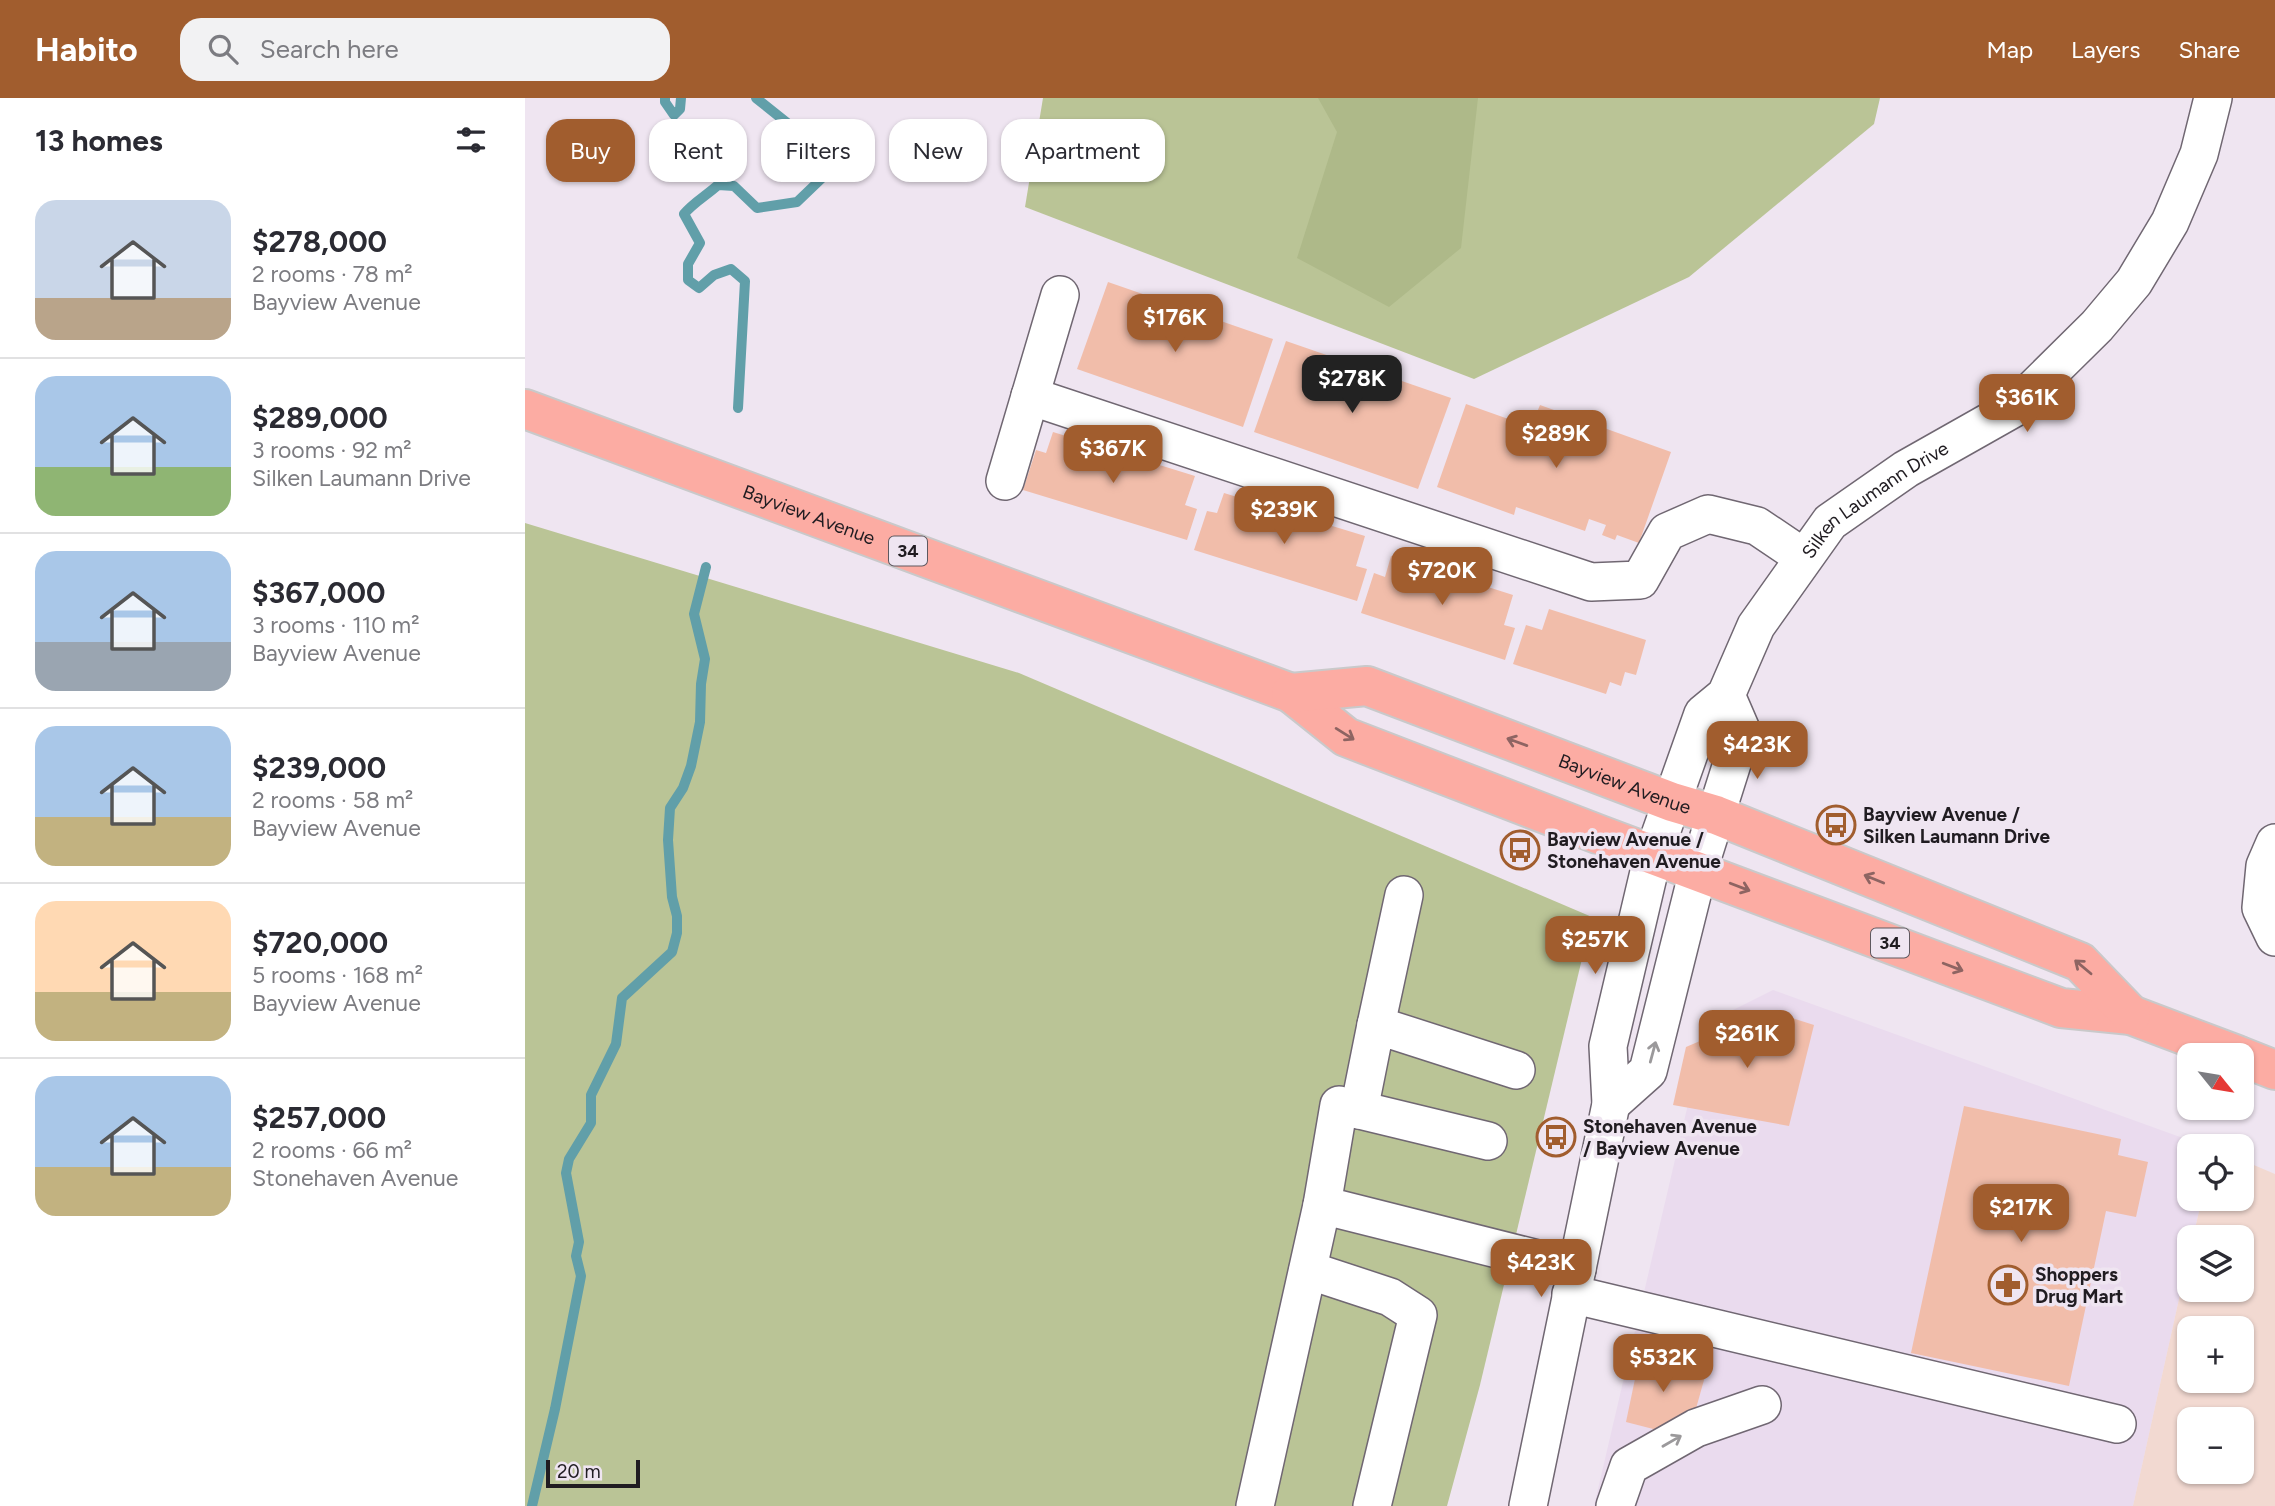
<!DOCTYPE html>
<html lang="en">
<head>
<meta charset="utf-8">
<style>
	:root { --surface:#fff; --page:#f2f2f3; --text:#2b2b33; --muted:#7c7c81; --line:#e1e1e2; --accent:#a15d2e }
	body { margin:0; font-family:Figtree,sans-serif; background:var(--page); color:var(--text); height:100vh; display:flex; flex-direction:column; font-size:26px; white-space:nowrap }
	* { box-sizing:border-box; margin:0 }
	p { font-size:23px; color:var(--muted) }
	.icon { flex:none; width:38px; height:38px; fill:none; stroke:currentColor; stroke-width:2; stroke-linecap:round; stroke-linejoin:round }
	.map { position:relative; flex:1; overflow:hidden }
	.drawer { display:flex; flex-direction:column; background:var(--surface); width:525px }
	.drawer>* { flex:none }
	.guide { position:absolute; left:21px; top:21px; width:665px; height:63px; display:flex; gap:14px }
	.needle { width:46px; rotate:120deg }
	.buttons { position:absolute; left:1652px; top:945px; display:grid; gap:14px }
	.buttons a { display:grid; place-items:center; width:77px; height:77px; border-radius:14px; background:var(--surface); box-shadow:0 2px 5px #0004; font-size:35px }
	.scale { position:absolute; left:21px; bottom:18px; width:94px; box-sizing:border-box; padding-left:7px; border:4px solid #201c21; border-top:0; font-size:19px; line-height:24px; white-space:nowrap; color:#201c21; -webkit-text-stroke:5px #efe5f1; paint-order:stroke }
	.price { position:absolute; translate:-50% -60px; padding:0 16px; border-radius:14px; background:var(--accent); color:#fff; font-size:23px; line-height:46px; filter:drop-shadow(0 2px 4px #0008) }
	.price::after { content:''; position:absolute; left:50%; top:42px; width:21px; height:16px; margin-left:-10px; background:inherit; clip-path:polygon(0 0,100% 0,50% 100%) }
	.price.current { background:#222; color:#fff }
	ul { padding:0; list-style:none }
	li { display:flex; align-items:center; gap:21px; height:175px; padding:0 35px }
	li+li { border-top:2px solid var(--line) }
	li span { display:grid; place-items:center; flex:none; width:196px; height:140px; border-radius:21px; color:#555 }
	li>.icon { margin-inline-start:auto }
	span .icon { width:84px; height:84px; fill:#fffc; stroke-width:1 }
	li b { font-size:30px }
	h2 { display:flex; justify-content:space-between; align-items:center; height:84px; padding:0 35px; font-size:30px }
	.pill { padding:0 24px; border-radius:21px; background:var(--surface); box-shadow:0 2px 5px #0004; font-size:24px; line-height:63px }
	.pill.current { background:var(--accent); color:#fff }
	header { display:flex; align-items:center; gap:42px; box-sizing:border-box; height:98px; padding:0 35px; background:var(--accent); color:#fff }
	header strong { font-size:33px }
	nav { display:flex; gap:38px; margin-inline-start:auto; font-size:24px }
	.search { width:490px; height:63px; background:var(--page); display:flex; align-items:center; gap:18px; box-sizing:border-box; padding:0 24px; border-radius:21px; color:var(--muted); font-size:26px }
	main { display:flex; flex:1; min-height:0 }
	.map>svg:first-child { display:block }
</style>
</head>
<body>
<header>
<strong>Habito</strong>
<div class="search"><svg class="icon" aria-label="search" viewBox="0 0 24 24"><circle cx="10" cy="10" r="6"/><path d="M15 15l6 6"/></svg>Search here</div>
<nav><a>Map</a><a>Layers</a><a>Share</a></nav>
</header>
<main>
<section class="drawer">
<h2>13 homes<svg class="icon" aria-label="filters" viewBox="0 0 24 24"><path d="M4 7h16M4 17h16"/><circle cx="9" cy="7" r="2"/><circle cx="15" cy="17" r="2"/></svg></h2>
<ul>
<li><span style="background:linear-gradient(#c9d6e8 70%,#b9a48a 0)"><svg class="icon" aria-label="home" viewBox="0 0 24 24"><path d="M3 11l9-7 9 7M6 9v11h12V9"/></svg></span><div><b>$278,000</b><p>2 rooms · 78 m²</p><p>Bayview Avenue</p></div></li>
<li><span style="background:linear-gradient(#a9c7e8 65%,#8fb573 0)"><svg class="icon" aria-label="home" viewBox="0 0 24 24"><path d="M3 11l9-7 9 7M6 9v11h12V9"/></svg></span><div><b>$289,000</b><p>3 rooms · 92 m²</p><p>Silken Laumann Drive</p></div></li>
<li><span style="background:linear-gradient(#a9c7e8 65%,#9aa5b1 0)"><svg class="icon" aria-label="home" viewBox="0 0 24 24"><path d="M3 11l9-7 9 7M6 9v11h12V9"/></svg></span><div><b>$367,000</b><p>3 rooms · 110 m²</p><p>Bayview Avenue</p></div></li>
<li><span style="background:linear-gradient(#a9c7e8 65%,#c2b280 0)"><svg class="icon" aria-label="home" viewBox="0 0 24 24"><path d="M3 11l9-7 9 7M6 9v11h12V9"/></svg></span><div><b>$239,000</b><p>2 rooms · 58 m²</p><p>Bayview Avenue</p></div></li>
<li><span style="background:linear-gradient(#ffd9b3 65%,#c2b280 0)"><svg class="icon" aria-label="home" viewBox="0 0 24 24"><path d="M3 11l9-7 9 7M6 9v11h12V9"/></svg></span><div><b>$720,000</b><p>5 rooms · 168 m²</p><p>Bayview Avenue</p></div></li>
<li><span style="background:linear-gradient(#a9c7e8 65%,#c2b280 0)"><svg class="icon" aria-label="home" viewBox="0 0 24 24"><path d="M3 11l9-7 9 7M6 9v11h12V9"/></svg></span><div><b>$257,000</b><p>2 rooms · 66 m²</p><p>Stonehaven Avenue</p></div></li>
</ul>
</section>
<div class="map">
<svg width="1750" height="1408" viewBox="0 0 1750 1408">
	<rect width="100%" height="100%" fill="#efe5f1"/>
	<path fill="#eadbee" d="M1248 892 1680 1048H1664V1101H1677L1668 1139H1664V1156L1608 1408H1069L1182 925Z"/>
	<path fill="#f2d9d1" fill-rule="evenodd" d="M1717 1062 1750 1076V1408H1608L1664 1156V1192H1717V1139H1668L1677 1101H1717ZM1664 1230H1717V1283H1664ZM1664 1321H1717V1374H1664Z"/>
	<g fill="#bac496">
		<path d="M518 0H1355L1349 26 1164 179 949 281 500 109Z"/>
		<path d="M0 425 494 575 1067 819 955 1287 922 1408H0Z"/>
	</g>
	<path fill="#aeb989" d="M793 0H953L936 150 864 209 772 160 812 34Z"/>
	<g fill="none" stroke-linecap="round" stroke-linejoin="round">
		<g stroke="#619fa9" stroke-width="10">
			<path d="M140 0V4L149 17 155 11 156 0"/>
			<path d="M213 310 220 183 206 171 189 177 174 190 163 182V166L175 145 159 116C168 105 182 97 193 87L209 88 232 110 272 104 296 81 301 56 231 0"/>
			<path d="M7 1408 30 1311 56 1178 51 1158 54 1144 41 1075 44 1061 66 1025V997L91 946 97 900 147 854 152 835V818L147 799 143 742 145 710 158 690 166 668 175 624 176 586 180 561 169 516 181 469"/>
		</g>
	</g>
	<g fill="#f1bdaa">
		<path d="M583 184 748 241 718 329 552 271Z"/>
		<path d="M761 243 926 300 893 391 729 334Z"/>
		<path d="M941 306 1006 329 1015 307 1146 354 1114 445 1092 437 1090 442 1077 437 1081 427 1064 421 1060 433 991 409 989 417 912 389Z"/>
		<path d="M528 334 670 378 660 407 672 411 662 442 498 392 511 352 521 355Z"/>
		<path d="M699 395 840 438 831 468 842 471 832 503 669 452 682 413 692 415Z"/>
		<path d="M866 458 988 497 979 527 990 530 980 562 836 515 849 475 860 479Z"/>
		<path d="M1024 511 1121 542 1111 577 1100 574 1096 588 1085 584 1081 596 988 566 1001 527 1017 532Z"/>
		<path d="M1245 913 1289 927 1264 1028 1148 1007 1161 949Z"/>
		<path d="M1439 1008 1596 1041 1593 1057 1623 1064 1611 1119 1581 1113 1544 1288 1386 1255Z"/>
		<path d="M1115 1257 1181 1275 1170 1314 1136 1333 1101 1324Z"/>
	</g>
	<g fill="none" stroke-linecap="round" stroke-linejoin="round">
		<defs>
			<g id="minor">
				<path d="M505 298 1066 484 1115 482 1142 434 1183 416 1232 428 1278 459"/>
				<path d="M480 383 535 197"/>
				<path d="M1750 745 1740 768 1736 810 1750 839"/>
				<path d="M851 927 879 797"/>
				<path d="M1086 1006 1123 973 1173 773 1217 634 1201 597"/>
				<path d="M834 1012 851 927 991 972"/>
				<path d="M797 1107 1052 1171"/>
				<path d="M783 1172 865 1199 893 1217 847 1408"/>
				<path d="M1046 1196 1592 1326"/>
				<path d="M730 1408 797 1107 814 1007 963 1043"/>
				<path id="s1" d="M1003 1408 1086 1006 1083 948 1128 757 1178 616 1201 597 1231 528 1305 424 1381 371 1489 310 1572 228 1609 184 1645 124 1674 56 1688 0"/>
				<path d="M1090 1408 1104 1368 1171 1330 1237 1307"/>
			</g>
			<g id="major">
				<path id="s2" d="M0 311 766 595 821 639 1075 737 1536 910 1606 917 1712 957"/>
				<path id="s3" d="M766 595 842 588 1147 704 1191 717 1555 864 1606 917"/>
				<path d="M1717 959 1750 972"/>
			</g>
		</defs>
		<use href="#minor" stroke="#706772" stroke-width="40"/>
		<use href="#major" stroke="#c9c9ca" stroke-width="42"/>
		<use href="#minor" stroke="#fff" stroke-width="37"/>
		<use href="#major" stroke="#fcaca3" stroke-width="38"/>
	</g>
	<defs><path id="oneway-shaft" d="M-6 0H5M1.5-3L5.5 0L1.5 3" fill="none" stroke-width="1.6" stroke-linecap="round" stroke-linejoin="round" transform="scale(1.75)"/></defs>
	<g stroke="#8e6462">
		<use href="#oneway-shaft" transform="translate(820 636) rotate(32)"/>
		<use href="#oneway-shaft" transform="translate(992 644) rotate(-160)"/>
		<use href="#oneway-shaft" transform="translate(1349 781) rotate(-158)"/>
		<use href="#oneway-shaft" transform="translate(1215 789) rotate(21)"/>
		<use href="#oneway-shaft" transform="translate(1428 869) rotate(21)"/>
		<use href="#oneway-shaft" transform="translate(1558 869) rotate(-140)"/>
	</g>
	<g stroke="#9b999b">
		<use href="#oneway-shaft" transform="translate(1128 954) rotate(-75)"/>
		<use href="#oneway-shaft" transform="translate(1147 1343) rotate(-30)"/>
	</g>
	<defs>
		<symbol id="bus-ring" viewBox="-11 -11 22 22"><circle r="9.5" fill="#efe5f1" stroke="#a15d2e" stroke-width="1.5"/><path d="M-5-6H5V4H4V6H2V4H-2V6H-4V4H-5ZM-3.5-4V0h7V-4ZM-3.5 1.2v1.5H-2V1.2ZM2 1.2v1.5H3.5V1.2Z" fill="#a15d2e"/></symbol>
		<symbol id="pharmacy-ring" viewBox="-11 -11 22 22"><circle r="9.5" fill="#efe5f1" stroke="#a15d2e" stroke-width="1.5"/><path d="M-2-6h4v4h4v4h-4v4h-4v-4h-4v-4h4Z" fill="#a15d2e"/></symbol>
	</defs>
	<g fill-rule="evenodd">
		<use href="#bus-ring" x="1289" y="705" width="44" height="44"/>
		<use href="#bus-ring" x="973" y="730" width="44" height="44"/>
		<use href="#bus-ring" x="1009" y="1017" width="44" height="44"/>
		<use href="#pharmacy-ring" x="1461" y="1165" width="44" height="44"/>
	</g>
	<g text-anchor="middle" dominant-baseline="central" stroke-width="7" stroke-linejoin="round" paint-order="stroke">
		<g fill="#efe5f1" stroke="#5e585f" stroke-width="2">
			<rect x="364" y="438.5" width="38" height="29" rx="5"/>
			<rect x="1346" y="830.5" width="38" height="29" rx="5"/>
		</g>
		<g font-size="18" font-weight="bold" fill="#201c21">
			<text x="383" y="453">34</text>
			<text x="1365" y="845">34</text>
		</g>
		<g font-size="19" fill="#201c21" stroke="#efe5f1">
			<text stroke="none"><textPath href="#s1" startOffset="1096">Silken Laumann Drive</textPath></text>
			<text stroke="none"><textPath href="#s2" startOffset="303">Bayview Avenue</textPath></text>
			<text stroke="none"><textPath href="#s3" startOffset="352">Bayview Avenue</textPath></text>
		</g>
		<g font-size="19" font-weight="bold" fill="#201c21" stroke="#efe5f1" text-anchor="start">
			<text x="1338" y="716">Bayview Avenue /<tspan x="1338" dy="22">Silken Laumann Drive</tspan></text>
			<text x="1022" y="741">Bayview Avenue /<tspan x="1022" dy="22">Stonehaven Avenue</tspan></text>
			<text x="1058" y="1028">Stonehaven Avenue<tspan x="1058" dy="22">/ Bayview Avenue</tspan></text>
			<text x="1510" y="1176">Shoppers<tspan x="1510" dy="22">Drug Mart</tspan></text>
		</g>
	</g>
</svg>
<div class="buttons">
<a><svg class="needle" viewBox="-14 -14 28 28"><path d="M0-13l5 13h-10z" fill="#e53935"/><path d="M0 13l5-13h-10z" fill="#7c7c81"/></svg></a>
<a><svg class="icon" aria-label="locate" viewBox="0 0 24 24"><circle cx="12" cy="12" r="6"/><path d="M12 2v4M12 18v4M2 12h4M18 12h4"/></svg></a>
<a><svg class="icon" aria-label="layers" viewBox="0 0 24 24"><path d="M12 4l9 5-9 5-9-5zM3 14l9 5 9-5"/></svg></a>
<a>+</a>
<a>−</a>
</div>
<div class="scale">20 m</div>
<b class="price" style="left:650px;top:256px">$176K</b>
<b class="price current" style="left:827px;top:317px">$278K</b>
<b class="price" style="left:1502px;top:336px">$361K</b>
<b class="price" style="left:1031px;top:372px">$289K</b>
<b class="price" style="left:588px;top:387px">$367K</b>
<b class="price" style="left:759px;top:448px">$239K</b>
<b class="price" style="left:917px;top:509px">$720K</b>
<b class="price" style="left:1232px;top:683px">$423K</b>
<b class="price" style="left:1070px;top:878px">$257K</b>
<b class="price" style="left:1222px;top:972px">$261K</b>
<b class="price" style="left:1496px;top:1146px">$217K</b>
<b class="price" style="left:1016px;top:1201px">$423K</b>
<b class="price" style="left:1138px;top:1296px">$532K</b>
<div class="guide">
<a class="pill current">Buy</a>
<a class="pill">Rent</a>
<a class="pill">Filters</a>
<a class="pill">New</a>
<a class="pill">Apartment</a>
</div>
</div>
</main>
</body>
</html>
